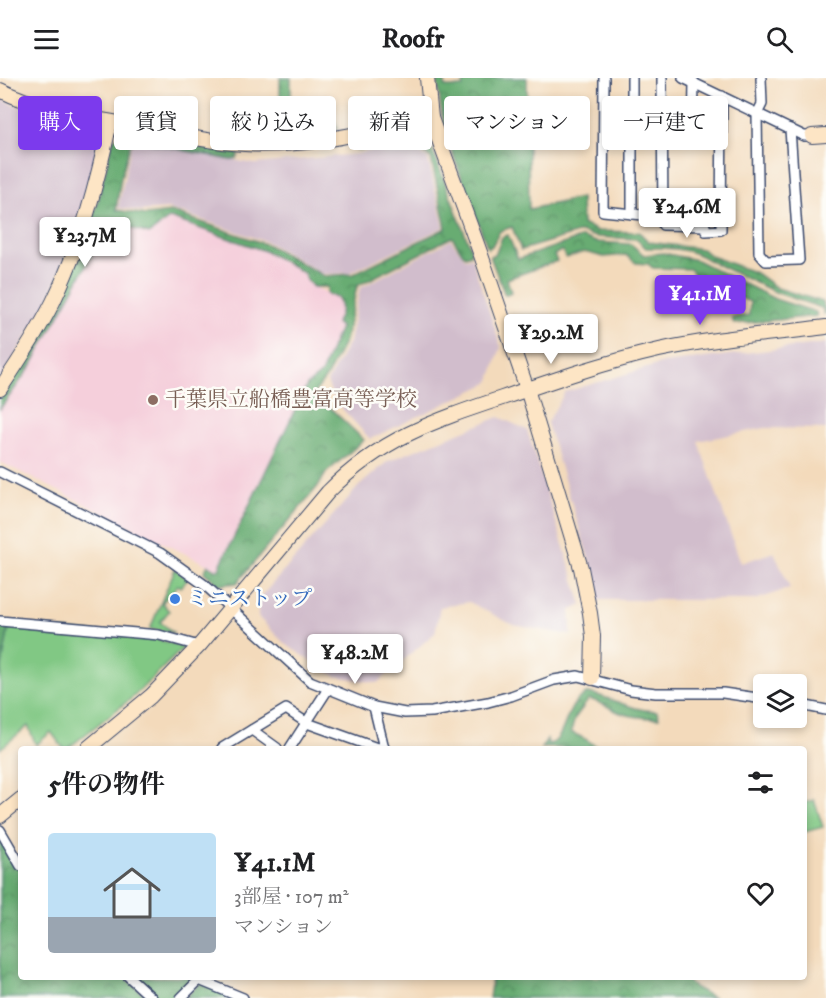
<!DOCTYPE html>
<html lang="ja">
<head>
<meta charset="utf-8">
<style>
	:root { --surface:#fff; --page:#f2f2f2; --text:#202124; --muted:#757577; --accent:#7c3aed }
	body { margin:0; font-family:"IM FELL DW Pica","Noto Serif JP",serif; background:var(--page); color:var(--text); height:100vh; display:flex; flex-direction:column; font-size:22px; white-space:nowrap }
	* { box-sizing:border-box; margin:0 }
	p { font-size:20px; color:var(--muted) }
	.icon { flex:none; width:33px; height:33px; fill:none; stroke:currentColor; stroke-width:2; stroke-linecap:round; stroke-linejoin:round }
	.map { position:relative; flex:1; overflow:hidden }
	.drawer { position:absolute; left:18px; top:668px; width:789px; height:234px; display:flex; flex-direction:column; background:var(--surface); border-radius:6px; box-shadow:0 3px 9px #0003 }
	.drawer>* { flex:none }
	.top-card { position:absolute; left:18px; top:18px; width:790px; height:54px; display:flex; gap:12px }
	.controls { position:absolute; left:753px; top:596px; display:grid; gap:12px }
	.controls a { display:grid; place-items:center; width:54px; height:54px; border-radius:6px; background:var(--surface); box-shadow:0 3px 9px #0003; font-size:30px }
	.price { position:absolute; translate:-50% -51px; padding:0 14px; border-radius:6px; background:#fff; color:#222; font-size:20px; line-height:39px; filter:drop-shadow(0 2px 3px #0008) }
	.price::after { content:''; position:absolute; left:50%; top:36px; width:18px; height:14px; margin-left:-9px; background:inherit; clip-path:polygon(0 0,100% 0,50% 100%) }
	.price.active { background:var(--accent); color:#fff }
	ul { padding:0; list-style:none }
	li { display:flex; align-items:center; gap:18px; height:150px; padding:0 30px }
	li span { display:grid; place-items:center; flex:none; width:168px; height:120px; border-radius:6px; color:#555 }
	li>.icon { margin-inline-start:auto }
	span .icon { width:72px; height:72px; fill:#fffc; stroke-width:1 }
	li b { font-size:26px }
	h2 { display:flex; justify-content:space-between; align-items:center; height:72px; padding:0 30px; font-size:26px }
	.chip { padding:0 21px; border-radius:6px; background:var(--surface); box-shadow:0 3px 9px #0003; font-size:21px; line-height:54px }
	.chip.active { background:var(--accent); color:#fff }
	header { display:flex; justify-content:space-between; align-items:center; height:78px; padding:0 30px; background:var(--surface); font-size:27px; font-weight:700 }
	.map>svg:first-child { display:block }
</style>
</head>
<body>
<header><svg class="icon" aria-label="menu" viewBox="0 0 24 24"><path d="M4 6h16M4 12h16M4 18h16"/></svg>Roofr<svg class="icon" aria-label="search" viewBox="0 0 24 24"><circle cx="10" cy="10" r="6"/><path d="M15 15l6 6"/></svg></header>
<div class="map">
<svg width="826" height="920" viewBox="0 0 826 920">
	<defs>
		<pattern id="forest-crowns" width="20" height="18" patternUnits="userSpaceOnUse" patternTransform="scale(1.5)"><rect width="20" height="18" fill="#68ac72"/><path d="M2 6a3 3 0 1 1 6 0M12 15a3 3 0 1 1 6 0" fill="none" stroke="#558c61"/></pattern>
	</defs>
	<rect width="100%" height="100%" fill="#fdfcf7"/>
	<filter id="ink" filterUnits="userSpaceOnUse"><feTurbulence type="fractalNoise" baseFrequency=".0167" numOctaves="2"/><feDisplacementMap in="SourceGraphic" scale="12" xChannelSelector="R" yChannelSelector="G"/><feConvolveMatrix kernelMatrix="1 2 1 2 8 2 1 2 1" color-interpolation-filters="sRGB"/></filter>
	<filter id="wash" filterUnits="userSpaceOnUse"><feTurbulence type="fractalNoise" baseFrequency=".008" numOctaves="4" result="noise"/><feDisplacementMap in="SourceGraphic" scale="24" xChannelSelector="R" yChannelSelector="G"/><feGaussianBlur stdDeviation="1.35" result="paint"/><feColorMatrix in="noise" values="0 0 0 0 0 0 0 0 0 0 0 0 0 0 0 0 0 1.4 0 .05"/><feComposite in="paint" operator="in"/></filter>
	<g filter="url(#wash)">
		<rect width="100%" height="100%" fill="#f3dabb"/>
		<path fill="#f5cfdb" d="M170 140 265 173 305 195 313 209 338 220 341 225V233L336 245 340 249 321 296 307 307 218 492 0 384V331L31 288 102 157 133 151 149 156Z"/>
		<g fill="#d1bdcc">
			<path d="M0 21 36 35 92 47 103 58 86 125 48 223 0 302Z"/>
			<path d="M140 64 255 86 356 76 406 65 428 81 444 149 349 195 323 196 267 164 170 131 139 133 118 130 131 68Z"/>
			<path d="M451 162 464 179 467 181 471 178 501 269 489 305 370 361 335 323 327 304 349 264 360 210Z"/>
			<path d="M826 265V351L765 350 698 363 741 485 774 474 790 510 755 522H598L590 485 547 345 565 314 664 285Z"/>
			<path d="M499 339 527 352 582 527 570 533 571 557 513 547 469 524 440 529 435 555 377 605 335 598 285 566 258 539V522L359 408 388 383Z"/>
		</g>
		<g fill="#81c884" stroke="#4e7c71" stroke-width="1.5">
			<path d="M175 491 188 501 181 509 178 507 162 525 169 533 160 544 174 555 150 551Z"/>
			<path d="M9 547 157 561 184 569 133 619 68 670H63L51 654 36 667 28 648 0 671V600Z"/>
			<path d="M814 722 823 749 804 754V725Z"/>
		</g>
		<g fill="url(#forest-crowns)" stroke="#426e68" stroke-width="1.5">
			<path d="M280 0H291V45C304 50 321 45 334 42L338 51 291 57 253 58 254 50H277L280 46Z"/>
			<path d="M437 0H445V9H463L464 0H527L529 131 581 120 582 146 598 153 639 154 649 164 702 171 711 178 756 195 777 210 823 224 826 235 824 236 822 230 777 215 708 182C692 170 666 170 646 170L636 161 596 159 581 154 521 172 512 149 500 153 492 168 488 171 448 63 442 37Z"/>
			<path d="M125 55 219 73 240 74 237 81 231 82 139 63 130 67 121 100 116 132 146 137 172 134 268 167 324 198 353 196 446 150 431 80 406 62 357 73 354 69 355 64 408 55 432 71 471 171V176L466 178 463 176 452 159 357 208 345 263 327 298 315 314 314 320 318 325H325L364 362 326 395 319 407 237 505 219 507 204 494 208 487 218 492 307 307 321 296 340 249 336 245C340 236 343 230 338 220L327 216V209H313L306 201 304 195 265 173 170 140 149 156 133 151 103 157 31 288 0 331V321L24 285 84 159 97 127 113 61Z"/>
			<path d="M508 157 518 181 583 159 596 164 631 166 644 177 663 175 697 182 775 221 816 234 817 238 734 246 732 240 749 237 750 224 697 200 690 191 653 190 648 186 636 185 626 177 604 179 584 174 566 180 562 172 554 177 557 183 507 201 511 214 505 217 490 178 496 175 502 159Z"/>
			<path d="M0 546 9 547 0 600Z"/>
			<path d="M589 615C613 620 632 633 657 633L659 640C645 640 628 639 616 633 607 628 599 624 589 621L575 640 571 654 587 662 599 670H542L547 661 548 666C567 665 563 622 589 615Z"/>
			<path d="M0 759 9 771 21 794V898L124 899 148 920H0Z"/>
			<path d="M132 899H189L194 903 179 920H157Z"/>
			<path d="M492 899H683L694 909 714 920H489Z"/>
			<path d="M200 905 237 920H185Z"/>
		</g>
	</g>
	<g filter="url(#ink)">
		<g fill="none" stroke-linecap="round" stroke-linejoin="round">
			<defs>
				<g id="street">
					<path d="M604 0 603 133 663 139"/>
					<path d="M632 0V136"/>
					<path d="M662 0 663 147 705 148 706 153 721 152 722 18"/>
					<path d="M683 0 804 58H812"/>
					<path d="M761 0 762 26 757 36 759 175 766 183 799 182 790 51"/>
					<path d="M693 60 694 4"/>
					<path d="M0 394 160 475 206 508 310 603 374 629 405 635 432 634 488 624 511 618 554 602 578 598 631 612 656 615H723L764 621"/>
					<path d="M0 543 159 557 199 568"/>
					<path d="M796 626 826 632"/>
					<path d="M374 629 384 670"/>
					<path d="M252 652 277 670"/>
					<path d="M222 670 286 631 307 645 377 670"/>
					<path d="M290 670 328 611"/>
					<path d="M0 752 21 788"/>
					<path d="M128 898 152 920"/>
					<path d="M181 920 199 902 243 920"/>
				</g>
				<g id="secondary">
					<path d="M427 0 431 40 481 177 527 311 581 490 590 535 593 558 592 600"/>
					<path d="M0 12C38 31 82 38 123 46 163 53 204 64 245 66 308 70 370 53 431 40"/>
					<path d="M812 58 826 57"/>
					<path d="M0 311C19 283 38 254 53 224 81 166 97 106 110 44"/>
					<path d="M88 670 151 618 199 568 328 414C380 361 433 343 502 320 554 302 606 284 659 272 714 260 770 256 826 249"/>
					<path d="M0 738 21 721"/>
				</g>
			</defs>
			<use href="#street" stroke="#3b496c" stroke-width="12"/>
			<use href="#secondary" stroke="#3b496c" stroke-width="16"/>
			<use href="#street" stroke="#fff" stroke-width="9"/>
			<use href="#secondary" stroke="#fde5c5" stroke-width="14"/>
		</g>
	</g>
	<circle fill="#8d6e63" stroke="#fdfcf7" stroke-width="2" cx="153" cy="322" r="6"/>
	<circle fill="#3f7fe0" stroke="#fdfcf7" stroke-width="2" cx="175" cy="521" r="6"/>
	<g text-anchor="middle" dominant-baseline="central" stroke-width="5" stroke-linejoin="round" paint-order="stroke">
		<g font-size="21" fill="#785e54" stroke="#fdfcf7" text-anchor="start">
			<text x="165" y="322">千葉県立船橋豊富高等学校</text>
		</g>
		<g font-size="21" fill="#366cbe" stroke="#fdfcf7" text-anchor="start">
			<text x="187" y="521">ミニストップ</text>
		</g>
	</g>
</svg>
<div class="controls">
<a><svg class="icon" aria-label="layers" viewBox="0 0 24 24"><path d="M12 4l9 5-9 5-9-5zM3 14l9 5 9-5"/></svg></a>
</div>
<b class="price" style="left:687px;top:161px">¥24.6M</b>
<b class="price" style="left:85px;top:190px">¥23.7M</b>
<b class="price active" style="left:700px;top:248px">¥41.1M</b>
<b class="price" style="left:551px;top:287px">¥29.2M</b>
<b class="price" style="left:355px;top:607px">¥48.2M</b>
<div class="top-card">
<a class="chip active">購入</a>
<a class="chip">賃貸</a>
<a class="chip">絞り込み</a>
<a class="chip">新着</a>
<a class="chip">マンション</a>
<a class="chip">一戸建て</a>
</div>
<section class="drawer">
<h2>5件の物件<svg class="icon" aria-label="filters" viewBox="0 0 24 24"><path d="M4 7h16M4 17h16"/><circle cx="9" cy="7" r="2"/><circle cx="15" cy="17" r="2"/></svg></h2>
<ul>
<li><span style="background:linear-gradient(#bfe0f5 70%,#9aa5b1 0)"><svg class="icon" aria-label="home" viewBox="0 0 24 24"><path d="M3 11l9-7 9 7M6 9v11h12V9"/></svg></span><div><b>¥41.1M</b><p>3部屋 · 107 m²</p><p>マンション</p></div><svg class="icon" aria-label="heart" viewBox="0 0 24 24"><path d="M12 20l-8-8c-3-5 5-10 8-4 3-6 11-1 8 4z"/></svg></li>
</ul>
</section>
</div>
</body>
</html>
